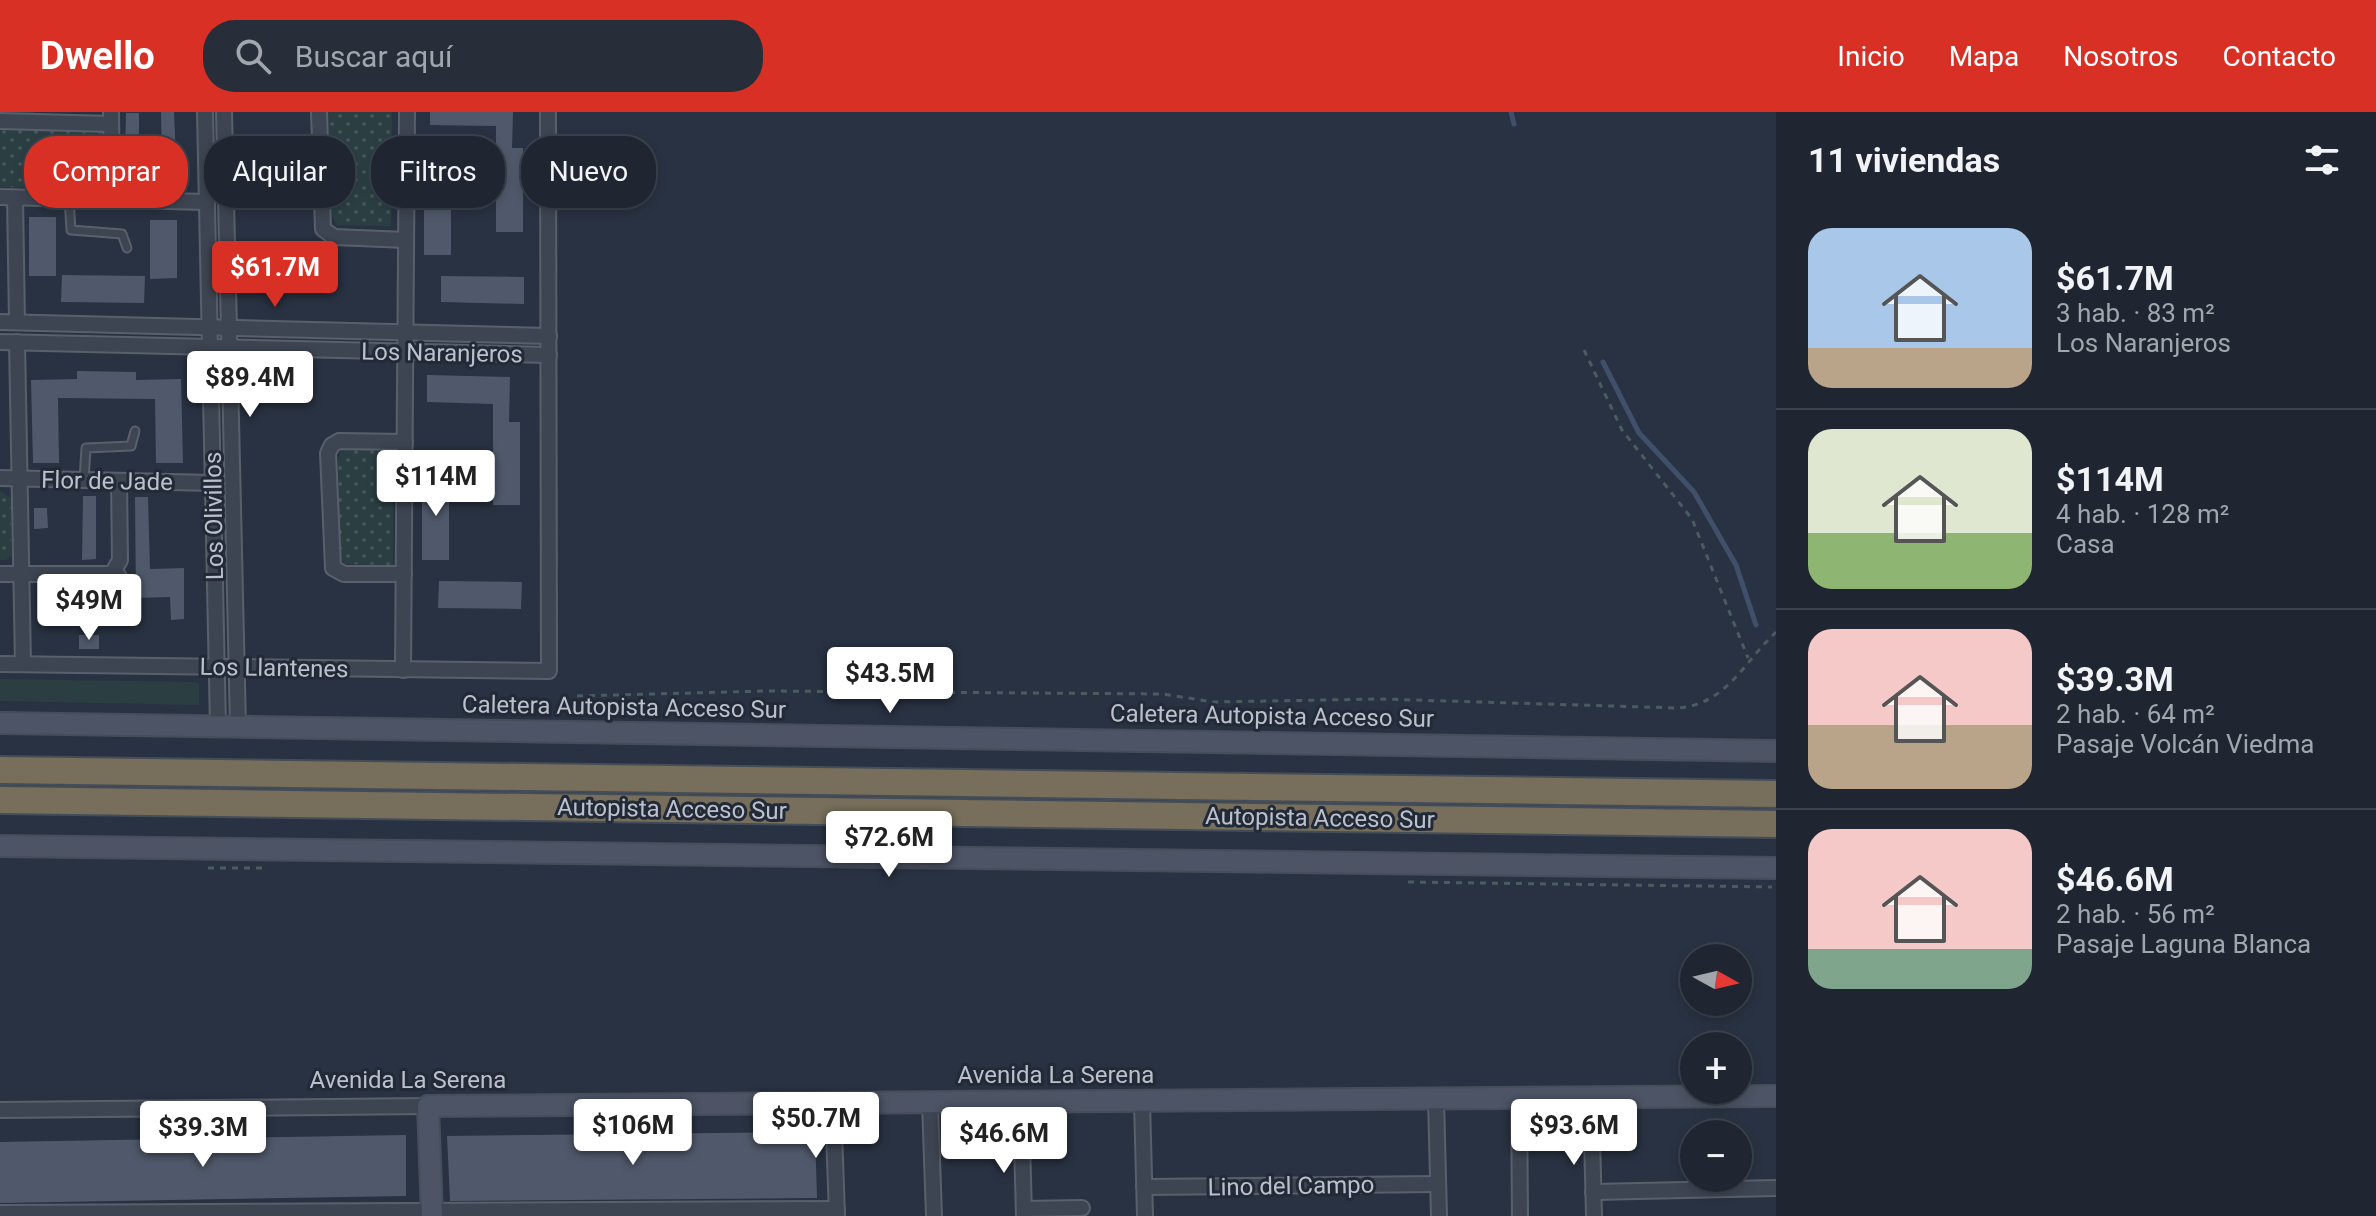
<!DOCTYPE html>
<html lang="es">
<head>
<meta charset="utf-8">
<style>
	:root { --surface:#1f2632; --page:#272e3a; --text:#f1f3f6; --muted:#a1a5ac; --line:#3c434d; --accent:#d93025 }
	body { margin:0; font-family:Roboto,sans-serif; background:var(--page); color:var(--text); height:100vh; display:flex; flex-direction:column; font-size:30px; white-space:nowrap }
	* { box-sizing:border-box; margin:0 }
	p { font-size:26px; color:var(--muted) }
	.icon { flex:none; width:44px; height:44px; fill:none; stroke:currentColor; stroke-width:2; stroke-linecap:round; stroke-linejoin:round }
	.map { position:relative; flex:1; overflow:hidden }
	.details { display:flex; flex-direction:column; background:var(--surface); width:600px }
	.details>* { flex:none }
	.top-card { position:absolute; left:24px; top:24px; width:760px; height:72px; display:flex; gap:16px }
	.needle { width:52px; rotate:98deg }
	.fabs { position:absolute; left:1680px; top:832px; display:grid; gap:16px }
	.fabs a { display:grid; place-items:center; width:72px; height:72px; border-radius:50%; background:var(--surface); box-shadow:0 4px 12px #0003,0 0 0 2px var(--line); font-size:40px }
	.price { position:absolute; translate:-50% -68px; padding:0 18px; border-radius:8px; background:#fff; color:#222; font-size:26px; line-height:52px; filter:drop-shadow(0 2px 4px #0008) }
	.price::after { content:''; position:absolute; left:50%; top:48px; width:24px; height:18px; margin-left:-12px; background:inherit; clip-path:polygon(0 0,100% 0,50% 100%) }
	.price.on { background:var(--accent); color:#fff }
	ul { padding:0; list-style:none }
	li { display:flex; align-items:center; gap:24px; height:200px; padding:0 32px }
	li+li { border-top:2px solid var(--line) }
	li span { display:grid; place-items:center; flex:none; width:224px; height:160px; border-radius:24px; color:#555 }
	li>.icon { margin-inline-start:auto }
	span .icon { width:96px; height:96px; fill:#fffc; stroke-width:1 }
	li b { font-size:34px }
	h2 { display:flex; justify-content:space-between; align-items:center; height:96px; padding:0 32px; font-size:34px }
	.tag { padding:0 28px; border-radius:32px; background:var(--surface); box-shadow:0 4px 12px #0003,0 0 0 2px var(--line); font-size:28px; line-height:72px }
	.tag.on { background:var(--accent); color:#fff }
	header { display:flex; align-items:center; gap:48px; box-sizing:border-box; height:112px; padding:0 40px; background:var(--accent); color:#fff }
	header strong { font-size:38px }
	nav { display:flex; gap:44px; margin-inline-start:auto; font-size:28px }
	.search { width:560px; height:72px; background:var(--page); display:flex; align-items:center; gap:20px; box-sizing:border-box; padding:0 28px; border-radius:32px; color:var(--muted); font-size:30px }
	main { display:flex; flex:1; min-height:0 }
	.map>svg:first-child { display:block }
</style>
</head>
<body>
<header>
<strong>Dwello</strong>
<div class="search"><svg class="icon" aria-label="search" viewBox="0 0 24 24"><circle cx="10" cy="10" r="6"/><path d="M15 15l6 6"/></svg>Buscar aquí</div>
<nav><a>Inicio</a><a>Mapa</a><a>Nosotros</a><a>Contacto</a></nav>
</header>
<main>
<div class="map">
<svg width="1776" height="1104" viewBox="0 0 1776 1104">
	<defs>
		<pattern id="park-dots" width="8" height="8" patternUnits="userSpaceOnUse" patternTransform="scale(2)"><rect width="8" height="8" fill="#2b3f43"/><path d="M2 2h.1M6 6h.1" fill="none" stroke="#48595d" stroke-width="1.8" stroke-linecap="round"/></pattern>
	</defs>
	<rect width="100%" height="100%" fill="#293242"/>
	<path fill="#2b3f43" d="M0 567 193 570 199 571V593L0 589Z"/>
	<g fill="url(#park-dots)">
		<path d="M0 0H34V16L102 18 103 72 99 77 0 75Z"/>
		<path d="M328 0H392L391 114 338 113 331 103Z"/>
		<path d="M393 337V453L345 452 339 444 338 346 343 338Z"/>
		<path d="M0 379 11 386V443L6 448H0Z"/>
	</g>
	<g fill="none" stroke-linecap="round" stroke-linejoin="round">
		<g stroke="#404f6a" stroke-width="5">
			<path d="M1511 0 1514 12"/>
			<path d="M1603 250 1639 321 1694 380 1736 453 1756 513"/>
		</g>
	</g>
	<g fill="#50596b">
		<path d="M161 0H174L177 71H165V65L158 66V49H162Z"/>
		<path d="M430 0H513L512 36H523V120H496V14L430 13Z"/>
		<path d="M126 1H139V42H125Z"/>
		<rect x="424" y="60" width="27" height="83"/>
		<rect x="29" y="105" width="27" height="59"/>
		<path d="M150 108H177V166L150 167Z"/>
		<path d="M62 163 145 164 144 191 61 190Z"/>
		<path d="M441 164 524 165V192L441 190Z"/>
		<path d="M77 259 136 260V268L181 267 183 351H156L155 287 58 286 59 351H33L31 268 77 267Z"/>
		<path d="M427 263 510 265 509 310H520V393H493V292L427 290Z"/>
		<rect x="422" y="364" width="27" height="84"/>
		<path d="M83 384H96V447L82 448Z"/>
		<path d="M135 385H148L150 457 184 456V507L171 508 170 485 136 486Z"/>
		<path d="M34 396H47L48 416 34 417Z"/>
		<path d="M439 469 522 470 521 497 438 496Z"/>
		<rect x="79" y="523" width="20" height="14"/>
		<path d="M815 1020 817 1086 450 1089 447 1024Z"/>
		<path d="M406 1023V1084L0 1091V1030Z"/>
	</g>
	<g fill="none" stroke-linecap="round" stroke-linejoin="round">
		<defs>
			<g id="lane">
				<path d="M69 87 71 118 122 122 127 136"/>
				<path d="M84 368 86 336 131 334 135 319"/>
			</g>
			<g id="street">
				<path d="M111 0 112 88"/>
				<path d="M205 0 218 615"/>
				<path d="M224 0 238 615"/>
				<path d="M319 0 323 117 334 125 406 128"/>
				<path d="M0 9 111 12"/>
				<path d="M0 85 207 90"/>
				<path d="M15 86 17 210"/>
				<path d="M0 210 549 224"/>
				<path d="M0 230 549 243"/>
				<path d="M17 230 23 552"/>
				<path d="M0 366 213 371"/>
				<path d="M115 459 125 474 126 500"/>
				<path d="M0 462H112L120 448 119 369"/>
				<path d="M404 462H344L333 456 328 341 332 333 339 329 405 330"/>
				<path d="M0 552 549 559 548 0"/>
				<path d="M403 558 407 0"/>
				<path d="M1591 985 1594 1104"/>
				<path d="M1519 986 1520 1104"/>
				<path d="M1436 987 1439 1104"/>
				<path d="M1142 989 1145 1104"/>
				<path d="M930 990 934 1104"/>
				<path d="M1021 990 1024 1104"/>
				<path d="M833 991 837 1104"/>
				<path d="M0 998 428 994"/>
				<path d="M1144 1075 1438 1072"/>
				<path d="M1593 1080 1776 1076"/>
				<path d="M1024 1097 1082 1096"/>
				<path d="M0 1101 837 1097"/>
			</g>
			<g id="secondary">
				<path d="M0 611 1776 639"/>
				<path d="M0 734 1776 756"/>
				<path d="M432 1104 428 994 1776 984"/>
			</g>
			<g id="highway">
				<path d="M0 658 1776 682"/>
				<path d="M0 688 1776 712"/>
			</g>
		</defs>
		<use href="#lane" stroke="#59606c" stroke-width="11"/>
		<use href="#street" stroke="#59606c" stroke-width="18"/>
		<use href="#secondary" stroke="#474e5b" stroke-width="24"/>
		<use href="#highway" stroke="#454d59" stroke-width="30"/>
		<g stroke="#4a5c60" stroke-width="3" stroke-dasharray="6 6" stroke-linecap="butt">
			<path d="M1584 238 1622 318 1692 407 1748 546"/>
			<path d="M577 584 766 579 1163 582 1213 590 1380 587 1677 596C1726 593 1743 551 1776 520"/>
			<path d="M208 756H268"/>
			<path d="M1408 770 1772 775"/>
		</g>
		<use href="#lane" stroke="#3e4552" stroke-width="7"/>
		<use href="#street" stroke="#3e4552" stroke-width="14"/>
		<use href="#secondary" stroke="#4c5465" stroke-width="20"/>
		<use href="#highway" stroke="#776e5b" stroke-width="26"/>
	</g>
	<g text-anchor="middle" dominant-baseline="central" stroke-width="6" stroke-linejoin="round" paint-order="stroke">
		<g font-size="24" fill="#bbc0cc" stroke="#222a37">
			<text transform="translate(442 241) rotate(1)">Los Naranjeros</text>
			<text transform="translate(107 369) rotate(1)">Flor de Jade</text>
			<text transform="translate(214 404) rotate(-91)">Los Olivillos</text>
			<text transform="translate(274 556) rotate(1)">Los Llantenes</text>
			<text transform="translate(624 595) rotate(1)">Caletera Autopista Acceso Sur</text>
			<text transform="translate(1272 604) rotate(1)">Caletera Autopista Acceso Sur</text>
			<text transform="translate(672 697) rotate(1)">Autopista Acceso Sur</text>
			<text transform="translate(1320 706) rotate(1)">Autopista Acceso Sur</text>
			<text x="1056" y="963">Avenida La Serena</text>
			<text x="408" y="968">Avenida La Serena</text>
			<text transform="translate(1291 1074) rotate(-1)">Lino del Campo</text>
		</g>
	</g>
</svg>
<div class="fabs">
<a><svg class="needle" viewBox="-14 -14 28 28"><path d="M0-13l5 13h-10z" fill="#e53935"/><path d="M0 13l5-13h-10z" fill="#a1a5ac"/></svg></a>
<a>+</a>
<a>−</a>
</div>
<b class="price on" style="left:275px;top:197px">$61.7M</b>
<b class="price" style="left:250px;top:307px">$89.4M</b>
<b class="price" style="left:436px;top:406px">$114M</b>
<b class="price" style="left:89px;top:530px">$49M</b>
<b class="price" style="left:890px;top:603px">$43.5M</b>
<b class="price" style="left:889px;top:767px">$72.6M</b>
<b class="price" style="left:816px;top:1048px">$50.7M</b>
<b class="price" style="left:633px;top:1055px">$106M</b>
<b class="price" style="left:1574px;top:1055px">$93.6M</b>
<b class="price" style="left:203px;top:1057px">$39.3M</b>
<b class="price" style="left:1004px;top:1063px">$46.6M</b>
<div class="top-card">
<a class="tag on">Comprar</a>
<a class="tag">Alquilar</a>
<a class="tag">Filtros</a>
<a class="tag">Nuevo</a>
</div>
</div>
<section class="details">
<h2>11 viviendas<svg class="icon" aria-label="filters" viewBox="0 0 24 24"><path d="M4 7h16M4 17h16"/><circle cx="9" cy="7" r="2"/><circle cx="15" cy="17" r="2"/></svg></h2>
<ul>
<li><span style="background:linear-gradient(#a9c7e8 75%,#b9a48a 0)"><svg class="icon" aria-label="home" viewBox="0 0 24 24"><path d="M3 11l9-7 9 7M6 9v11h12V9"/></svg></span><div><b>$61.7M</b><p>3 hab. · 83 m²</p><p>Los Naranjeros</p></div></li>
<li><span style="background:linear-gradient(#dfe7d0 65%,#8fb573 0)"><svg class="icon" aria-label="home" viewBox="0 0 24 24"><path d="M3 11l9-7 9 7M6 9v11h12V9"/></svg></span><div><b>$114M</b><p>4 hab. · 128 m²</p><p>Casa</p></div></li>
<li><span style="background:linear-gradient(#f6c9c9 60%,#b9a48a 0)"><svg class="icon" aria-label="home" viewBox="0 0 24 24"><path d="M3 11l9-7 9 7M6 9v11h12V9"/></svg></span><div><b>$39.3M</b><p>2 hab. · 64 m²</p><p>Pasaje Volcán Viedma</p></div></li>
<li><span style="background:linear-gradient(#f6c9c9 75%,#7fa58c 0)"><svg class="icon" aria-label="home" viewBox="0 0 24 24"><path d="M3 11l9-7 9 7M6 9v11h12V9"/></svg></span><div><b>$46.6M</b><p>2 hab. · 56 m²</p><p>Pasaje Laguna Blanca</p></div></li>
</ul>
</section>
</main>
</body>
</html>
